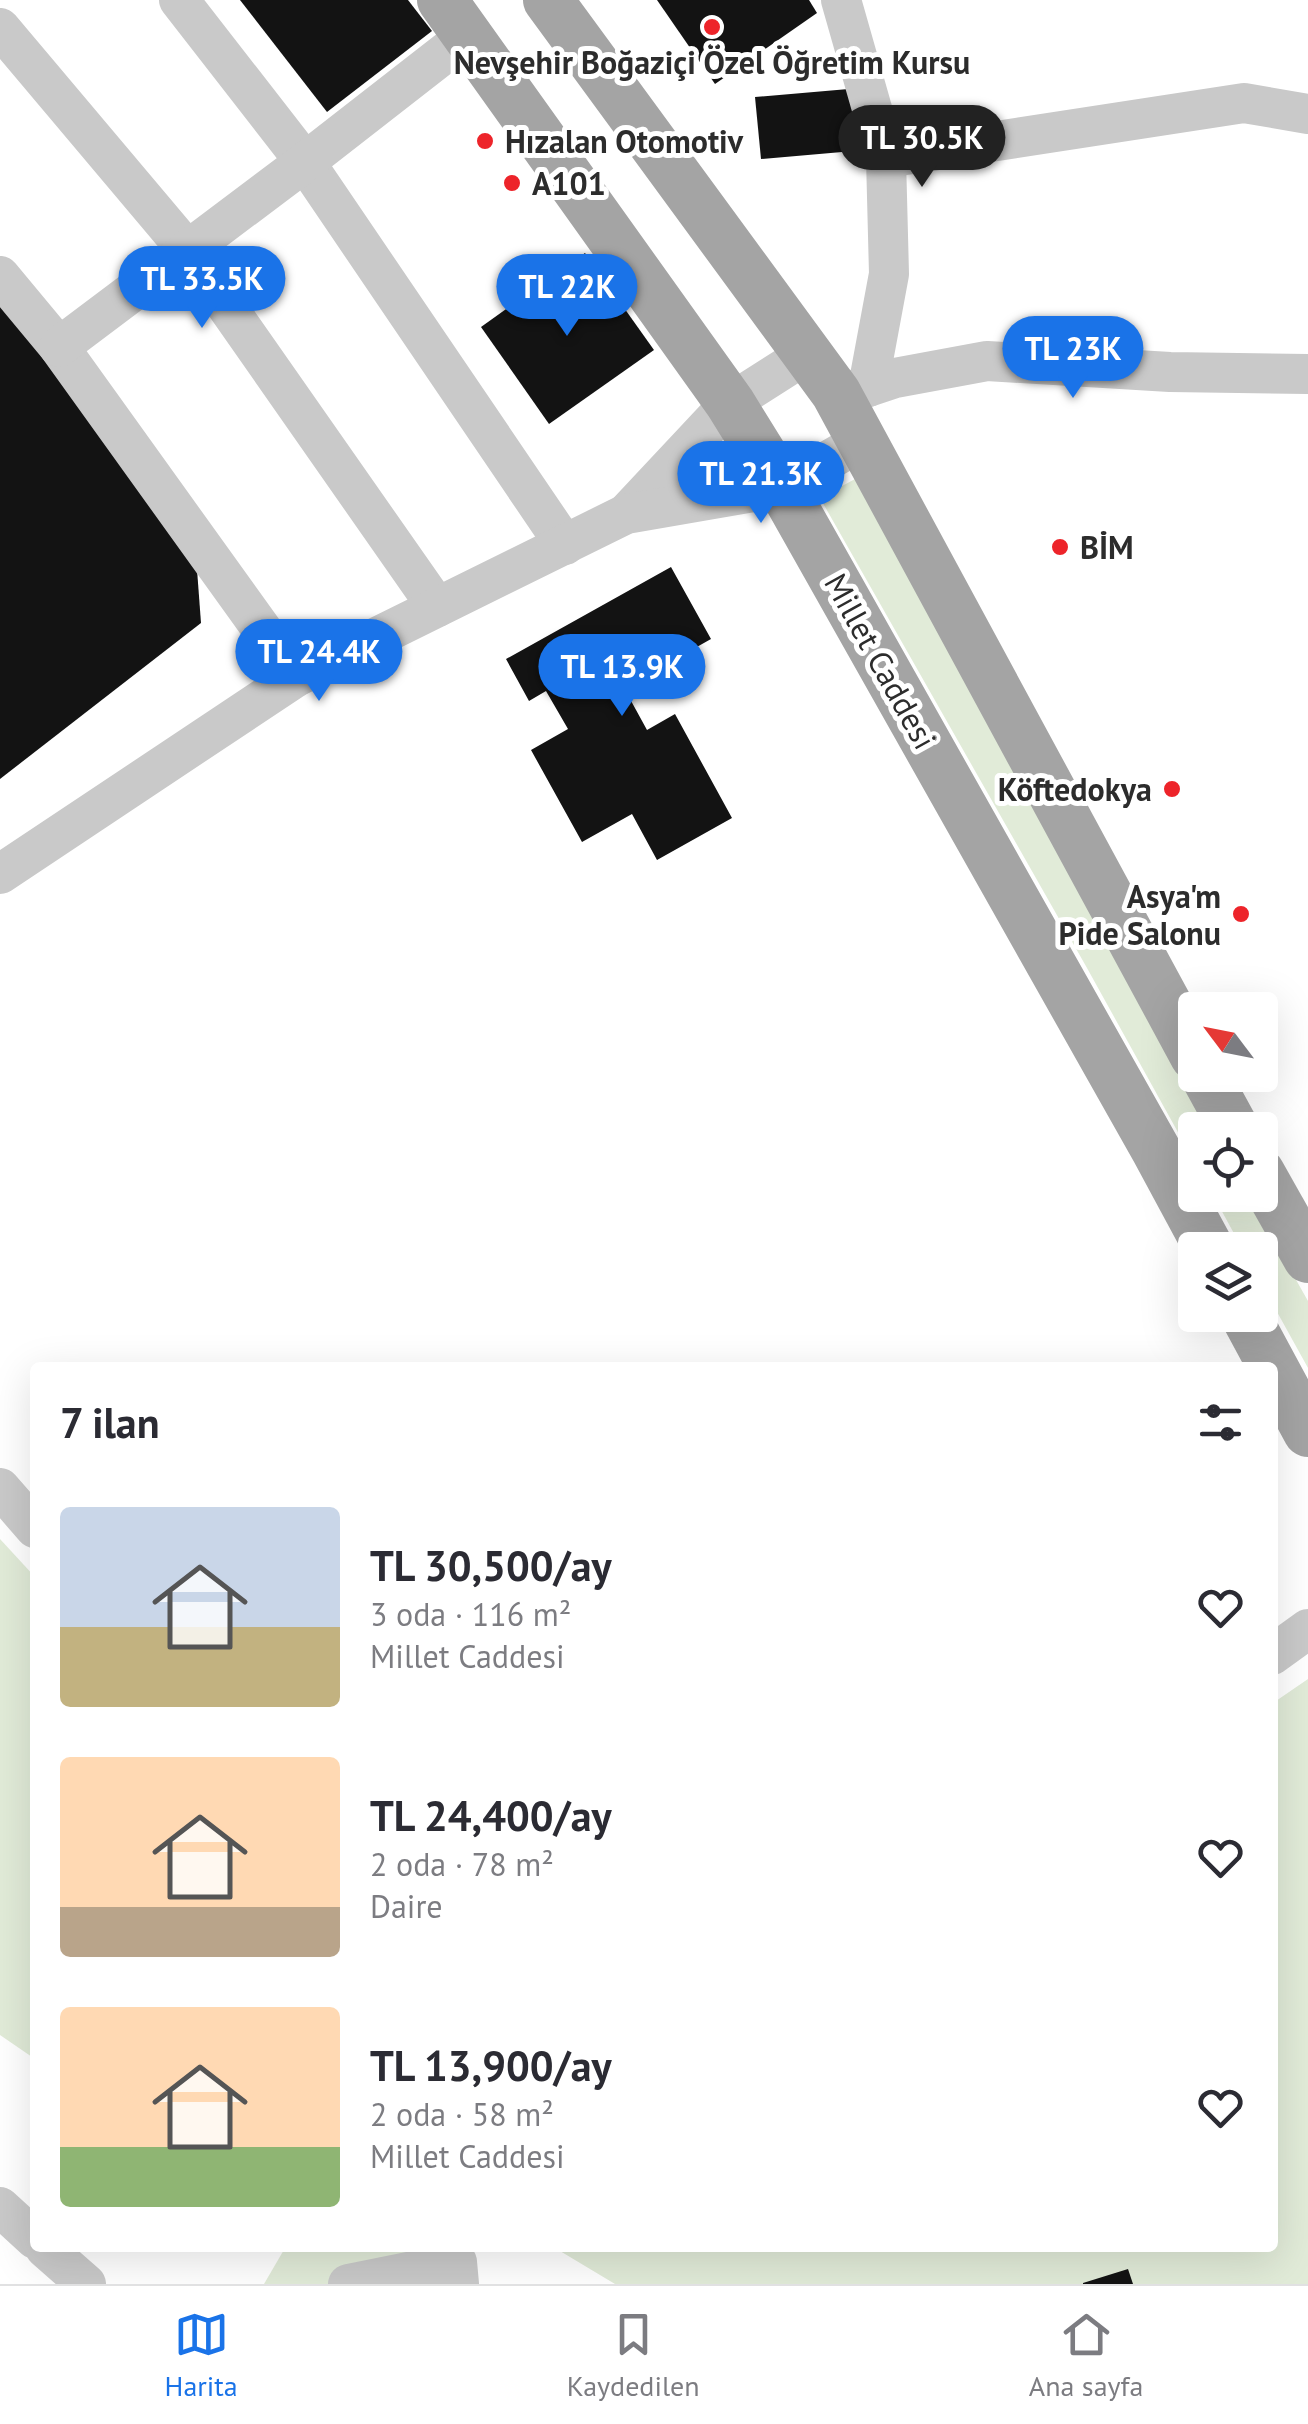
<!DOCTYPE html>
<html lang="tr">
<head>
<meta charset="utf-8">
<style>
	:root { --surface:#fff; --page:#f7f7f7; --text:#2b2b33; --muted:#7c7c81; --line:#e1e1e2; --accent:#1a73e8 }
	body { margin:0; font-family:"PT Sans",sans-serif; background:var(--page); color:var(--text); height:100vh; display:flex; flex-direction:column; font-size:38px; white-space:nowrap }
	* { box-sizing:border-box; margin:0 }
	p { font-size:32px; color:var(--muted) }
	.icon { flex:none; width:55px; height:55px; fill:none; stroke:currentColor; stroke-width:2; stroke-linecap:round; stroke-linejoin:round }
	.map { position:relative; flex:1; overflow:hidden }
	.sheet { position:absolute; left:30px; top:1362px; width:1248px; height:890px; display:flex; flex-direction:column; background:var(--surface); border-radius:10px; box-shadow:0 10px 40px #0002 }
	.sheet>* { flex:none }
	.needle { width:65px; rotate:302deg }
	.buttons { position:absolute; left:1178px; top:992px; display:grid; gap:20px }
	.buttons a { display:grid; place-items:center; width:100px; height:100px; border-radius:10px; background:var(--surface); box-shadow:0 10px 40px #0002; font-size:50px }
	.price { position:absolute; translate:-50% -85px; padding:0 22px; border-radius:35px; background:var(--accent); color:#fff; font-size:32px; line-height:65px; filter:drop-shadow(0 2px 5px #0008) }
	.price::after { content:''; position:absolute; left:50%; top:60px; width:30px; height:22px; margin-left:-15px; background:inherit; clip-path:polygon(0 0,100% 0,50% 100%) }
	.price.current { background:#222; color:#fff }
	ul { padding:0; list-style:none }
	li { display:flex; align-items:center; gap:30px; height:250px; padding:0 30px }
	li span { display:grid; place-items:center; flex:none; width:280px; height:200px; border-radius:10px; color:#555 }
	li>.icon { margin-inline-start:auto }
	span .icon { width:120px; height:120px; fill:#fffc; stroke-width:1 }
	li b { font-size:42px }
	h2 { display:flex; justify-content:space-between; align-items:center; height:120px; padding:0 30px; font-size:42px }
	.dock { display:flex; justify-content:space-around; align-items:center; height:140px; border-top:2px solid var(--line); background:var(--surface); font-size:28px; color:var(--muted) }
	.dock a { display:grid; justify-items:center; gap:5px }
	.dock .current { color:var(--accent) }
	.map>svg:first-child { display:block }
</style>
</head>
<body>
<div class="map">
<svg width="1308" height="2284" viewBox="0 0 1308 2284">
	<rect width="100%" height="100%" fill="#fff"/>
	<g fill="#e1ebd8">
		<path d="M855 479 1212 1130H1195V1163L1087 968 820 498Z"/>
		<path d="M1213 1195H1248L1308 1301V1368L1260 1281V1250H1243Z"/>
		<path d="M0 1539 35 1577V2059L0 2035Z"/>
		<path d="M1308 1679V2284H615L555 2248H1272L1273 1703Z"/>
		<path d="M285 2248H481L331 2284H264Z"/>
	</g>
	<g fill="#131313">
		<path d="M240 0H408L432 31 327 112Z"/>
		<path d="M657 0H809L817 13 715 84Z"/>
		<path d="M860 88 865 150 761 159 755 97Z"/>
		<path d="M585 253 654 350 549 424 481 327Z"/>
		<path d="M0 302 196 556 201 623 0 779Z"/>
		<path d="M671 567 711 639 624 688 647 730 675 714 732 818 657 860 632 814 582 842 531 750 568 729 546 691 529 701 506 659Z"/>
		<path d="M1128 2269 1133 2284H1083V2283Z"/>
	</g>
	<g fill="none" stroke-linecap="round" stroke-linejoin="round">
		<g stroke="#c9c9c9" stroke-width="40">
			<path d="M179 0 305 162 565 545"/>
			<path d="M841 0 886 158 889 274 868 387"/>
			<path d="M0 28 188 251 437 607"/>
			<path d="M886 158 1244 103 1308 114"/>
			<path d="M0 276 59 347 296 677"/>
			<path d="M59 347 305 162 468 35"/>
			<path d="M836 393 868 387 895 378 987 361 1170 372 1308 374"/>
			<path d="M626 514 730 403 807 354"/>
			<path d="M0 874 296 677 626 514 782 487 862 441"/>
			<path d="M0 1488 35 1528"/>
			<path d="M1272 1655 1308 1629"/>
			<path d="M0 2207 35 2239"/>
			<path d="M45 2248 86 2284"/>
			<path d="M348 2284 457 2262 459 2284"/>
		</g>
		<g stroke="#a4a4a4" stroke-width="50">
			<path d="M442 0 730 403 782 487 1156 1150 1210 1250"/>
			<path d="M548 0 836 393 1195 1056"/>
			<path d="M1205 1075 1235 1130"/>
			<path d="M1260 1173 1308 1258"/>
			<path d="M1245 1315 1308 1432"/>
		</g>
	</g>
	<g fill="#ed242a" stroke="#fff" stroke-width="4">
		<circle cx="712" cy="27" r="10"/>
		<circle cx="485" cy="141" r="10"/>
		<circle cx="512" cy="183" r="10"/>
		<circle cx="1060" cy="547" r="10"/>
		<circle cx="1172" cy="789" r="10"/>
		<circle cx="1241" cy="914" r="10"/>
	</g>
	<g text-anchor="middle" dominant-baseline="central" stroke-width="10" stroke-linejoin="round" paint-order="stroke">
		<g font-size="32" font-weight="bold" fill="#2c2c2c" stroke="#fff" text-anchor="start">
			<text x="712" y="62" text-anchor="middle">Nevşehir Boğaziçi Özel Öğretim Kursu</text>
			<text x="505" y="141">Hızalan Otomotiv</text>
			<text x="532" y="183">A101</text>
			<text x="1080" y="547">BİM</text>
			<text x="1152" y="789" text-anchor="end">Köftedokya</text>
			<text x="1221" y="896" text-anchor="end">Asya'm<tspan x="1221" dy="37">Pide Salonu</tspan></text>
		</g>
		<g font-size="32" fill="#2c2c2c" stroke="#fff">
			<text transform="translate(881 661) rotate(61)">Millet Caddesi</text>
		</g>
	</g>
</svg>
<div class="buttons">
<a><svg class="needle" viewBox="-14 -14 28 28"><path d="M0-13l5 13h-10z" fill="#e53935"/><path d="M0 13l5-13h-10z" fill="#7c7c81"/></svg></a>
<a><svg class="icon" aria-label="locate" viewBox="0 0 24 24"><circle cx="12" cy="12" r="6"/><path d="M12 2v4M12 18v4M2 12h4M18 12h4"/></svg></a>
<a><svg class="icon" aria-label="layers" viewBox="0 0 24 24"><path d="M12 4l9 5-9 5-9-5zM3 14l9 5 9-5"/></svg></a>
</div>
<b class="price current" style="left:922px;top:190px">TL 30.5K</b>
<b class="price" style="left:202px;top:331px">TL 33.5K</b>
<b class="price" style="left:567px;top:339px">TL 22K</b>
<b class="price" style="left:1073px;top:401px">TL 23K</b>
<b class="price" style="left:761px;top:526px">TL 21.3K</b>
<b class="price" style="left:319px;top:704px">TL 24.4K</b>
<b class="price" style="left:622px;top:719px">TL 13.9K</b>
<section class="sheet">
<h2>7 ilan<svg class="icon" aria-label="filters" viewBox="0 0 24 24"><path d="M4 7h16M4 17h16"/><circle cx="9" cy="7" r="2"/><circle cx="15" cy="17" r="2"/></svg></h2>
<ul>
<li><span style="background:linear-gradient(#c9d6e8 60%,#c2b280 0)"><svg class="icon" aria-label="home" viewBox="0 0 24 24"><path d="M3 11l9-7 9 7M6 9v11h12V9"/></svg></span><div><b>TL 30,500/ay</b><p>3 oda · 116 m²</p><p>Millet Caddesi</p></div><svg class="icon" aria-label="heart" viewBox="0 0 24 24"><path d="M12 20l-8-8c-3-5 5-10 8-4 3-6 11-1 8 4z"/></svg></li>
<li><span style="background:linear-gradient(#ffd9b3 75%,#b9a48a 0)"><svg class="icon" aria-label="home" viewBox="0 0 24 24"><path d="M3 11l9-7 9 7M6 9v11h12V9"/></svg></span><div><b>TL 24,400/ay</b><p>2 oda · 78 m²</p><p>Daire</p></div><svg class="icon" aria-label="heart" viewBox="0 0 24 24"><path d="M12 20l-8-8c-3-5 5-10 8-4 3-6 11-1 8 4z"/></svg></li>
<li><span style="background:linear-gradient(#ffd9b3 70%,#8fb573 0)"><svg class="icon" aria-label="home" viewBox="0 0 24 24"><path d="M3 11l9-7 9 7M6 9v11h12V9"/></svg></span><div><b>TL 13,900/ay</b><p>2 oda · 58 m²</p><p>Millet Caddesi</p></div><svg class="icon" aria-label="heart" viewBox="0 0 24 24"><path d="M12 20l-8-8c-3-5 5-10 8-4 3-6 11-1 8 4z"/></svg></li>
</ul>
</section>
</div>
<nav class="dock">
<a class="current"><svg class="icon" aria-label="map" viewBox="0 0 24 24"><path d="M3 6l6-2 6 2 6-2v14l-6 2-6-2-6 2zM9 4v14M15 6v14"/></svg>Harita</a>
<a><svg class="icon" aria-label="saved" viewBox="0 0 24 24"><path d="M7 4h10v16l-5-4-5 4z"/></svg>Kaydedilen</a>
<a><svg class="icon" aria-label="home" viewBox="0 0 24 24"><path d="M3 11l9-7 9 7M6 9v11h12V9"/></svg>Ana sayfa</a>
</nav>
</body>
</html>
